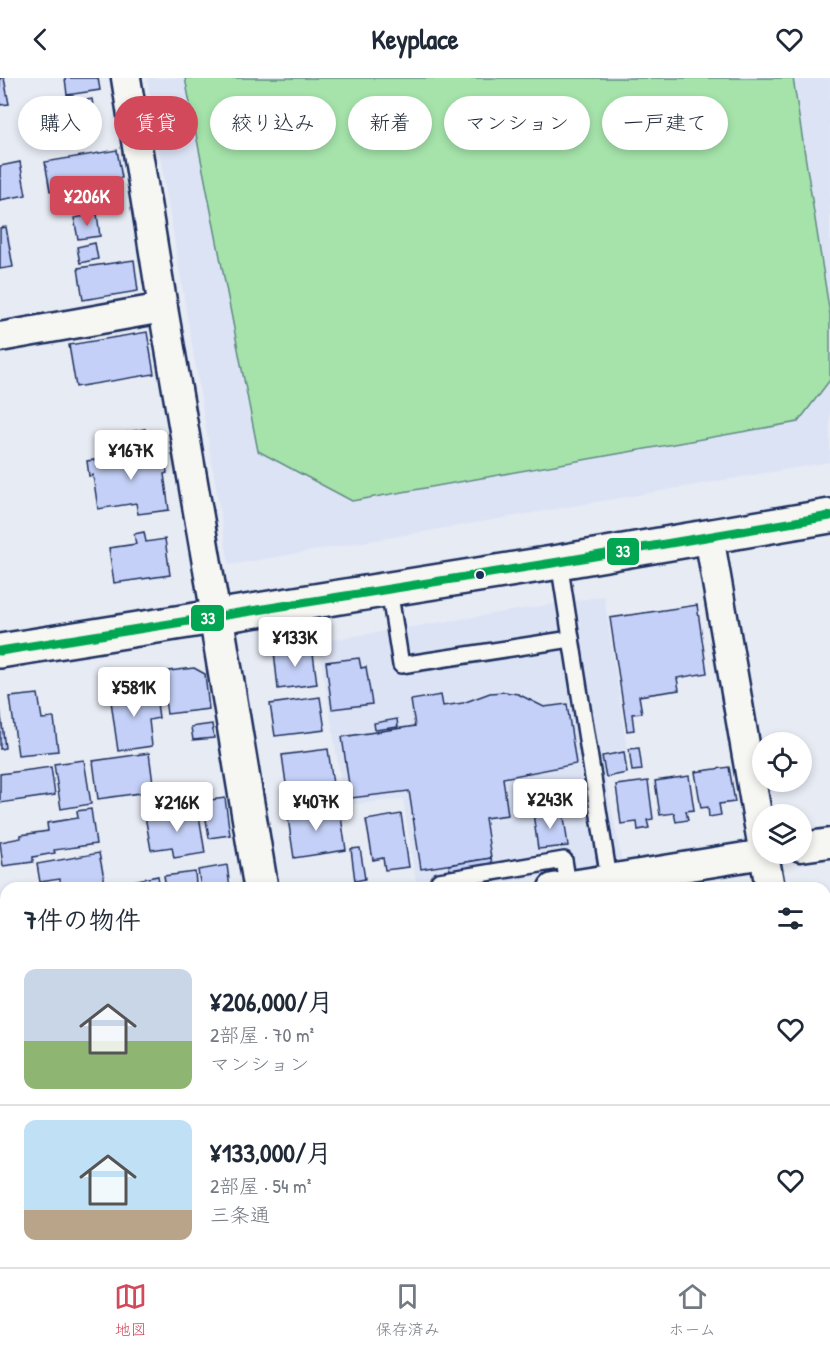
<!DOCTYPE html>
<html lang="ja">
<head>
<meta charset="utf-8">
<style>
	:root { --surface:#fff; --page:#f6f6f7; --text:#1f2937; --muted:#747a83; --line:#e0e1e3; --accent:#d1495b }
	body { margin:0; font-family:"Patrick Hand","Klee One",sans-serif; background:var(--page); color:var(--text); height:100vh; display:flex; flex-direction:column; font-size:22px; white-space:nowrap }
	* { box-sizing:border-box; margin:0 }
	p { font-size:20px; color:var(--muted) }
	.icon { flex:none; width:33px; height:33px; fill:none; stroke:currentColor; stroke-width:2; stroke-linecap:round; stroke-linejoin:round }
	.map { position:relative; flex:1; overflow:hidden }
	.side { position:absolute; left:0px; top:804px; width:831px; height:386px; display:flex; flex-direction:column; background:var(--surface); border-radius:18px 18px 0 0; box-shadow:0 3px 9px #0003 }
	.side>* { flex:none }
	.guide { position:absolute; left:18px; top:18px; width:795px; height:54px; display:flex; gap:12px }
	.tools { position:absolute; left:752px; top:654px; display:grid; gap:12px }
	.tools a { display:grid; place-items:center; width:60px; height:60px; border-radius:50%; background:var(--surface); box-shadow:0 3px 9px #0003; font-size:30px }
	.price { position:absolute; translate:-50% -51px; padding:0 14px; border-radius:6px; background:#fff; color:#222; font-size:20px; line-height:39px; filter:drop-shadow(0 2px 3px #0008) }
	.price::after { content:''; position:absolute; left:50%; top:36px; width:18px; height:14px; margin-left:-9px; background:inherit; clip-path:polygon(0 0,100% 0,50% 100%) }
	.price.on { background:var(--accent); color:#fff }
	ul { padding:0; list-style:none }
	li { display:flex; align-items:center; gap:18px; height:150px; padding:0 24px }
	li+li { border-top:2px solid var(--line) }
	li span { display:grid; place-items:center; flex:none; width:168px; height:120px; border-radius:12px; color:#555 }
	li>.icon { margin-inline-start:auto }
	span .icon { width:72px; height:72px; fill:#fffc; stroke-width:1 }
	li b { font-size:26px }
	h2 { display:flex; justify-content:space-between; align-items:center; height:72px; padding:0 24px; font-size:26px }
	.tag { padding:0 21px; border-radius:27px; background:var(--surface); box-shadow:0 3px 9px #0003; font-size:21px; line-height:54px }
	.tag.on { background:var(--accent); color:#fff }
	header { display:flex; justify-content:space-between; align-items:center; height:78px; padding:0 24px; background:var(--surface); font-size:27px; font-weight:700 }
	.tab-bar { display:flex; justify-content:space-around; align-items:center; height:84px; border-top:2px solid var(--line); background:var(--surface); font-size:16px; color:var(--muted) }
	.tab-bar a { display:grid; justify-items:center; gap:3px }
	.tab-bar .on { color:var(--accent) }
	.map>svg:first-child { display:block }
</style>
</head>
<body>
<header><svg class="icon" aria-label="back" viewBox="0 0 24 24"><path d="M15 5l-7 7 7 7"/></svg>Keyplace<svg class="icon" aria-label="heart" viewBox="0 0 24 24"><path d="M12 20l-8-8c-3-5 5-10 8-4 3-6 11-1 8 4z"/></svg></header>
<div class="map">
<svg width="830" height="1189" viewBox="0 0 830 1189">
	<rect width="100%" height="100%" fill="#e7ebf4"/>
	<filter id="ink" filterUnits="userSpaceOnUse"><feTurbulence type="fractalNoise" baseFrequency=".0167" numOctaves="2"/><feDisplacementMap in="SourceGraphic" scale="12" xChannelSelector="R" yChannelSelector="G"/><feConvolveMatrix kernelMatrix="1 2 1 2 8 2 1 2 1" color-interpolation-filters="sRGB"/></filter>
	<g filter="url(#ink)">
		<g fill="#dce3f5">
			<path d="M147 0H830V384L229 487Z"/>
			<path d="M604 518 627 671 601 676 622 784 471 810H417L403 721 345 727 318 564Z"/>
		</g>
		<path fill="#a5e3aa" stroke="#608984" stroke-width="1.5" d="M185 0H793L830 237V302L798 344 352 423 258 373Z"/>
		<g fill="#c4d0f7" stroke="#1b2f5e" stroke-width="1.5">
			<path d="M0 0H4L9 26 0 27Z"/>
			<path d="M65 0H98L100 12 67 17Z"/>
			<path d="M92 21 97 53 30 63 25 32Z"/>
			<path d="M117 72 122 100 50 113 45 84Z"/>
			<path d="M20 84 26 117 0 122V88Z"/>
			<path d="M97 136 100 158 78 161 74 140Z"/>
			<path d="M6 149 13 189 0 191V150Z"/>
			<path d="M95 165 98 181 80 185 77 169Z"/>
			<path d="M134 182 138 213 83 222 78 190Z"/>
			<path d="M147 254 154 296 76 309 69 267Z"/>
			<path d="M145 351 147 361 126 364 124 355Z"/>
			<path d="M164 372 167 395 164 396 169 432 138 436 136 425 98 431 93 397 89 398 87 383Z"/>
			<path d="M144 454 146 464 165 461 170 497 114 505 109 470 136 466 134 456Z"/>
			<path d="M697 527 707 595 677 600 679 612 639 618 642 635 632 636 634 652 627 653 610 540Z"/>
			<path d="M312 568 317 606 278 611 274 573Z"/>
			<path d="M359 580 361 590 366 589 372 626 332 631 326 584Z"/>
			<path d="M194 590 205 596 209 631 167 636 161 594Z"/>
			<path d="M155 610 159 640 149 642 152 668 118 673 110 616Z"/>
			<path d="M504 614 518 616 544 629 567 626 576 686 503 700 508 737 485 740 491 780 421 791 409 713 351 720 342 659 415 648 411 622 441 617 443 628 463 625 490 615Z"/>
			<path d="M38 616 42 641 54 640 58 673 18 677 10 619Z"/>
			<path d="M320 619 325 652 275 658 270 626Z"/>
			<path d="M0 630 5 670 0 671Z"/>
			<path d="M397 641 398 649 375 652 374 645Z"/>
			<path d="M212 646 214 660 193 662 191 649Z"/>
			<path d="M639 670 642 692 632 693 629 671Z"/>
			<path d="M328 671 335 720 289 727 282 677Z"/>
			<path d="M624 674 627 695 606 699 602 678Z"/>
			<path d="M149 675 154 713 98 721 93 683Z"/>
			<path d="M84 682 91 726 61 731 54 686Z"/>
			<path d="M51 689 55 717 0 725V696Z"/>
			<path d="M729 689 735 724 719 726 721 737 709 739 708 729 701 730 695 694Z"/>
			<path d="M689 698 694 732 686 733 688 742 676 744 674 735 660 737 655 703Z"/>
			<path d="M648 703 653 741 647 742 649 750 638 752 637 744 621 746 616 707Z"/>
			<path d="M225 720 230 757 209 760 203 723Z"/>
			<path d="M317 728 318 735 340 732 346 772 294 780 288 740 295 739 294 732Z"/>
			<path d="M91 731 96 766 54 772 55 775 33 779V784L3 788 0 764 21 760V757L48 753 47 745 78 740 77 733Z"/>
			<path d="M198 731 205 775 174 780 172 769 151 772 145 738Z"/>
			<path d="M563 732 568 768 538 771 533 735Z"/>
			<path d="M401 736 409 789 385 792 383 780 373 782 366 742Z"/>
			<path d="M360 770 365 801 355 803 351 771Z"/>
			<path d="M99 775 106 810H61L60 801 40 804 37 786Z"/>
			<path d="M491 780 495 803 453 809 449 787Z"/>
			<path d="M227 787 230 810H201L198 792Z"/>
			<path d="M195 794 196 806 191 807V810H166L164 798Z"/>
			<path d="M158 798 160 810H123L122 805Z"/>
			<path d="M6 851V897H5L0 875V853Z"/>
			<path d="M830 969V1012L825 1013V970Z"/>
			<path d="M6 1141V1184H68L39 1189H0V1142Z"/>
			<path d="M255 1184H298L299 1189H256Z"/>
			<path d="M340 1184H379L340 1189Z"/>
			<path d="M707 1184H804L805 1189H708Z"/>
		</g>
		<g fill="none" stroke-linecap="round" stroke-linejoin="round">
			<defs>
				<g id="service">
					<path d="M559 484 609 801"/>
					<path d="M389 511 401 587 571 561"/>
					<path d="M440 810 439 803 564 782 568 807"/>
					<path d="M446 1184 447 1189"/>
					<path d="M635 1184V1189"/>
				</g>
				<g id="minor">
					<path d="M126 0 163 230 216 538"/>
					<path d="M0 259 163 230"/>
					<path d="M709 458 762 765"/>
					<path d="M801 769 830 765"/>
					<path d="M764 776 770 810"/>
					<path d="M553 810 764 776"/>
					<path d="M0 934 6 932"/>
					<path d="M825 1047 830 1046"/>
					<path d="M825 1154 830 1186"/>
				</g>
				<g id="tertiary">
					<path d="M216 538 261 810"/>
					<path d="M0 573 559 484 830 438"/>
					<path d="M320 1184 321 1189"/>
				</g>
			</defs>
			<use href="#service" stroke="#1b2f5e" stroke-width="20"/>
			<use href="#minor" stroke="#1b2f5e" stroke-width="33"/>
			<use href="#tertiary" stroke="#1b2f5e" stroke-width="38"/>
			<use href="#service" stroke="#f6f6f2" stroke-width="15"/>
			<use href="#minor" stroke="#f6f6f2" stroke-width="28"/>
			<use href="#tertiary" stroke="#f6f6f2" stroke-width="33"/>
			<defs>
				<path id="bus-1" d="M0 573 559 484 830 438"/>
			</defs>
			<use href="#bus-1" stroke="#f6f6f2" stroke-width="14"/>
			<use href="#bus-1" stroke="#00a651" stroke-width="9"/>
		</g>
	</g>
	<circle fill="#1b2f5e" stroke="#f6f6f2" stroke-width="2" cx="480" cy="497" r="5"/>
	<g stroke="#f6f6f2" stroke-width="2">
		<rect x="606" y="459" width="34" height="29" rx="6" fill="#00a651"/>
		<rect x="190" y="526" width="35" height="28" rx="6" fill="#00a651"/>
	</g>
	<g font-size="16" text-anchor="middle" font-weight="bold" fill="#fff">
		<text x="623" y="479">33</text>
		<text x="208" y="546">33</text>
	</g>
</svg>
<div class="tools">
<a><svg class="icon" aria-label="locate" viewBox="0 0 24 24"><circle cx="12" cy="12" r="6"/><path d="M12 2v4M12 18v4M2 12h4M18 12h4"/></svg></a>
<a><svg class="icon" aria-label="layers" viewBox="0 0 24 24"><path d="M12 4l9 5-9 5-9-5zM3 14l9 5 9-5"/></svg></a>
</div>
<b class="price on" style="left:87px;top:149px">¥206K</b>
<b class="price" style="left:131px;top:403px">¥167K</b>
<b class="price" style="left:295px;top:590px">¥133K</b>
<b class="price" style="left:134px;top:640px">¥581K</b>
<b class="price" style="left:550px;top:752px">¥243K</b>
<b class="price" style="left:316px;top:754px">¥407K</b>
<b class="price" style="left:177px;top:755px">¥216K</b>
<div class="guide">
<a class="tag">購入</a>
<a class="tag on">賃貸</a>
<a class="tag">絞り込み</a>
<a class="tag">新着</a>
<a class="tag">マンション</a>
<a class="tag">一戸建て</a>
</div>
<section class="side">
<h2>7件の物件<svg class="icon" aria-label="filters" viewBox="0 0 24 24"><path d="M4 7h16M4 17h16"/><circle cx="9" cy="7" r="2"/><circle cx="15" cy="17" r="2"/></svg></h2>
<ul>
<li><span style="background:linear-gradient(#c9d6e8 60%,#8fb573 0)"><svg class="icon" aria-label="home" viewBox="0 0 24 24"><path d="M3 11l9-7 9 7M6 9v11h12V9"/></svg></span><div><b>¥206,000/月</b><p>2部屋 · 70 m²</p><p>マンション</p></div><svg class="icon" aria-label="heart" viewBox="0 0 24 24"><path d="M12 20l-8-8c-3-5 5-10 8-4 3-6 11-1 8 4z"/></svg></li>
<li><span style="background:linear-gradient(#bfe0f5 75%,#b9a48a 0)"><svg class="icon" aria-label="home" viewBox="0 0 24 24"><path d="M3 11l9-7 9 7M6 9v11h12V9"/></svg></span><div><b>¥133,000/月</b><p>2部屋 · 54 m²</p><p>三条通</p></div><svg class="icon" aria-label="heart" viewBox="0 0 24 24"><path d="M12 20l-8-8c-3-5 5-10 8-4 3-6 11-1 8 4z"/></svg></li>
</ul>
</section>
</div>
<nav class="tab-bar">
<a class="on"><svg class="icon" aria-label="map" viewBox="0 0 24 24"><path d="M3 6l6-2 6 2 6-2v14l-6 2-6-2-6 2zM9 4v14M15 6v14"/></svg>地図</a>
<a><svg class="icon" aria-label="saved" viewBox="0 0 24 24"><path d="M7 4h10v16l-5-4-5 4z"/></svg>保存済み</a>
<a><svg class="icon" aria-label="home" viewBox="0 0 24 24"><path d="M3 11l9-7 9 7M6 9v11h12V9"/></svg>ホーム</a>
</nav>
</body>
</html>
